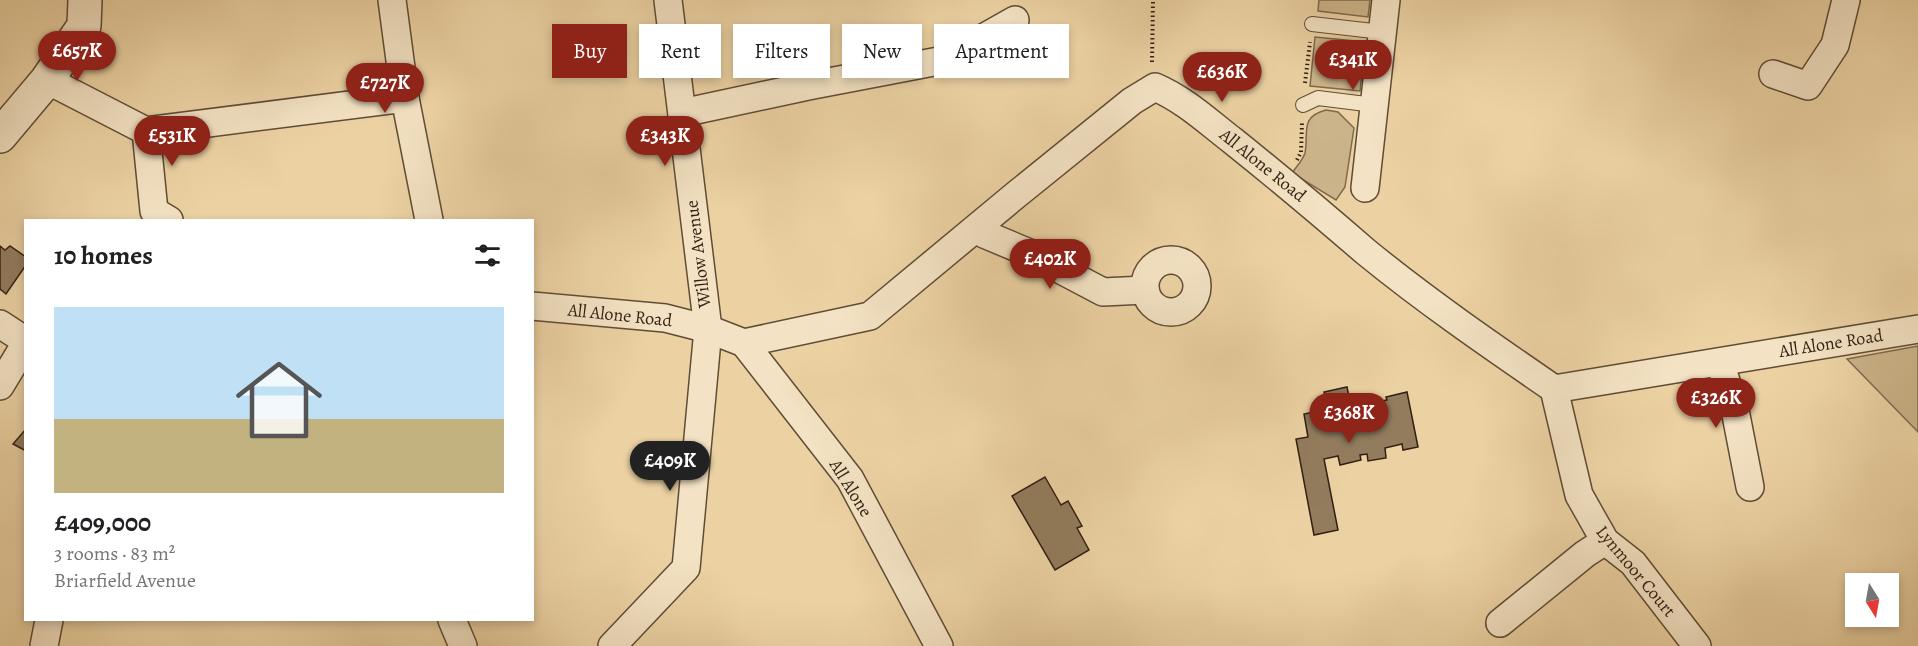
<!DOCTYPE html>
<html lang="en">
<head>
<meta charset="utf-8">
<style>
	:root { --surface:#fff; --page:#f6f6f6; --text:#202124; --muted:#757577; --accent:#8f2418 }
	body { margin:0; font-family:Alegreya,serif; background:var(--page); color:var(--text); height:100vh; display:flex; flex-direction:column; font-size:22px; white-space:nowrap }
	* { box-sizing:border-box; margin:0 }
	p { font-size:20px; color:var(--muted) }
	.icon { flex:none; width:33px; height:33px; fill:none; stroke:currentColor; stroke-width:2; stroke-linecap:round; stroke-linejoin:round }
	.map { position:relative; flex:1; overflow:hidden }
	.sheet { position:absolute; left:24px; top:219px; width:510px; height:402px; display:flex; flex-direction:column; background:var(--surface); border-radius:0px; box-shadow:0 3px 9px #0003 }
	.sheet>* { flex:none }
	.guide { position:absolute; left:552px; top:24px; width:570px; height:54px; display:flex; gap:12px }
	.needle { width:39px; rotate:169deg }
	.fabs { position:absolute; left:1845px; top:573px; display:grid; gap:12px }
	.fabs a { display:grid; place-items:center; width:54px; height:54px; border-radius:0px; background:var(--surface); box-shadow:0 3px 9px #0003; font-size:30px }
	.price { position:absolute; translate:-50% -51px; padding:0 14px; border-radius:21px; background:var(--accent); color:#fff; font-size:20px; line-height:39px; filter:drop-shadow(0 2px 3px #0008) }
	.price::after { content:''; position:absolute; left:50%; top:36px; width:18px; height:14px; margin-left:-9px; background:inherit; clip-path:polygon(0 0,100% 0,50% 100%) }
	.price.current { background:#222; color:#fff }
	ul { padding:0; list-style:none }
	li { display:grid; align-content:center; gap:12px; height:318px; padding:0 30px }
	li span { display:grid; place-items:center; height:186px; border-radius:0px; color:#555 }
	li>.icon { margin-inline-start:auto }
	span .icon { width:108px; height:108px; fill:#fffc; stroke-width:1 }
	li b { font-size:26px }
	h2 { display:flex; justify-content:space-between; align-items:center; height:72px; padding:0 30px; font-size:26px }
	.chip { padding:0 21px; border-radius:0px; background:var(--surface); box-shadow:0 3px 9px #0003; font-size:21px; line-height:54px }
	.chip.current { background:var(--accent); color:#fff }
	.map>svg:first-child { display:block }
</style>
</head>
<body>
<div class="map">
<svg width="1918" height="646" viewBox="0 0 1918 646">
	<rect width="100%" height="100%" fill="#ecd2a3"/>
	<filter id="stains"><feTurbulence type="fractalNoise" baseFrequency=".00333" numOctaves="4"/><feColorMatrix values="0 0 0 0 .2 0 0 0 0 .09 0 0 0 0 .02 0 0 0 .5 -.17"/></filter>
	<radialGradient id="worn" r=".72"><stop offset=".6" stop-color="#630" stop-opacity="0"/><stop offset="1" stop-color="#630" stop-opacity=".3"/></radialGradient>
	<g fill="#ccb48a" stroke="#7e6a4e" stroke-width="1.5">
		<path d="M1319 0H1370L1368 17 1318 11Z"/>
		<path d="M1315 37 1365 42 1360 91 1310 86Z"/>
		<path d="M1326 110 1338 112 1354 128 1345 187 1336 200 1292 173C1296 167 1303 160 1305 153 1309 133 1299 117 1326 110Z"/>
		<path d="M1918 346V432L1847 359Z"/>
	</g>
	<g fill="#927c5d" stroke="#311f11" stroke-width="1.5">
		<path d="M0 246 5 250 10 246 26 257V265L6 294 0 289Z"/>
		<path d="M1347 387 1351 407 1387 400 1386 397 1407 392 1418 447 1403 450 1402 444 1385 448 1386 458 1368 461 1367 454 1360 455 1361 460 1340 465 1338 456 1324 459 1338 530 1314 535 1296 439 1308 437 1304 414 1328 409 1324 392Z"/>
		<path d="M26 429V451L13 444Z"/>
		<path d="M1045 477 1061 505 1068 501 1082 526 1077 528 1089 550 1055 570 1012 496Z"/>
	</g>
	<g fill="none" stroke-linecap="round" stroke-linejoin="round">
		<defs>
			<g id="service">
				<path d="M1312 24 1382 32"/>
				<path d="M1303 105 1318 98 1374 105"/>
			</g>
			<g id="minor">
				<path d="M392 0 405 98 429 220"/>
				<path d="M1773 74 1808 86 1835 45 1846 0"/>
				<path d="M47 80 146 131 405 98"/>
				<path d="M682 113 808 86 944 60 1015 20"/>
				<path d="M146 131 154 211 169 220"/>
				<path d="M1365 188 1386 0"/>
				<path d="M978 227 984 234 1027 252 1103 292 1145 290"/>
				<circle cx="1171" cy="286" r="26"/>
				<path d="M532 306 665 318 708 329 744 343 870 316 1017 194 1132 101 1155 87C1185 100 1207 121 1233 141 1278 177 1322 214 1366 252 1426 301 1490 345 1554 389L1918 329"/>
				<path d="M0 324 26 341"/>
				<path d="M744 343 850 479 939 646"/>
				<path d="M1720 362 1735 410 1750 487"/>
				<path d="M0 386 26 343"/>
				<path d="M1554 389 1579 495 1605 541 1633 563 1697 646"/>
				<path d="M452 620 463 646"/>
				<path d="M1500 623 1585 554 1605 541"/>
				<path d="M44 646 49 620"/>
				<path d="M612 646 686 568 708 329 668 0"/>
			</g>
			<path id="tertiary" d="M0 136 47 80 84 26 85 0"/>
		</defs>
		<use href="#service" stroke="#604c36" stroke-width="16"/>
		<use href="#minor" stroke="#604c36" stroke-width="30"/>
		<use href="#tertiary" stroke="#604c36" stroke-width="36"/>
		<g stroke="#311f11" stroke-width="4" stroke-dasharray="1.5 3" stroke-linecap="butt">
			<path d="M1152 62 1153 0"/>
			<path d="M1305 83 1310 42"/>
			<path d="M1297 160 1301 152 1302 123"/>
		</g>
		<use href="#service" stroke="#f3e2c3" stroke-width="14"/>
		<use href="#minor" stroke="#f3e2c3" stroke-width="27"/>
		<use href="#tertiary" stroke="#f3e2c3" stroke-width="33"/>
	</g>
	<g text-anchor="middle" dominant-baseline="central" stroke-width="4.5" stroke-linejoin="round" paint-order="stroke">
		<g font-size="18" fill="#311f11" stroke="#f3e2c3">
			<text transform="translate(1263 165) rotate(39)">All Alone Road</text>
			<text transform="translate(698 254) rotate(-97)">Willow Avenue</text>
			<text transform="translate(620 315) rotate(6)">All Alone Road</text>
			<text transform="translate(1831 343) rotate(-9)">All Alone Road</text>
			<text transform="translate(851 488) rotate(58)">All Alone</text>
			<text transform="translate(1636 571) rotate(50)">Lynmoor Court</text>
		</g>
	</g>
	<rect width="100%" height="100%" filter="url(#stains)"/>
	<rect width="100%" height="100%" fill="url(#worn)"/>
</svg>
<div class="fabs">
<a><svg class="needle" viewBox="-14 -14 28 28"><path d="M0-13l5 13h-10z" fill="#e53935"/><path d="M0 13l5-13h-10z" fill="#757577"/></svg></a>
</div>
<b class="price" style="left:77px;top:82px">£657K</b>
<b class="price" style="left:1353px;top:91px">£341K</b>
<b class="price" style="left:1222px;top:103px">£636K</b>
<b class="price" style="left:385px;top:114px">£727K</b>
<b class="price" style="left:172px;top:167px">£531K</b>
<b class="price" style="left:665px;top:167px">£343K</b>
<b class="price" style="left:1050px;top:290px">£402K</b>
<b class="price" style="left:1716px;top:429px">£326K</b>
<b class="price" style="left:1349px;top:444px">£368K</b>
<b class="price current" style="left:670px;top:492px">£409K</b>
<div class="guide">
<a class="chip current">Buy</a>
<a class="chip">Rent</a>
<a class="chip">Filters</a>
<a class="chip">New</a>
<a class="chip">Apartment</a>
</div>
<section class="sheet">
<h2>10 homes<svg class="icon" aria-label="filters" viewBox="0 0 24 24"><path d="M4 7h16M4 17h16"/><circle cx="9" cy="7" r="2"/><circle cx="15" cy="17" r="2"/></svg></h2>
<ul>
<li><span style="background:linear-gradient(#bfe0f5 60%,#c2b280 0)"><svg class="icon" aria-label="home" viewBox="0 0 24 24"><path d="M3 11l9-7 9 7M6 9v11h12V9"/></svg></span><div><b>£409,000</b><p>3 rooms · 83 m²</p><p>Briarfield Avenue</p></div></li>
</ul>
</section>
</div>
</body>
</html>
